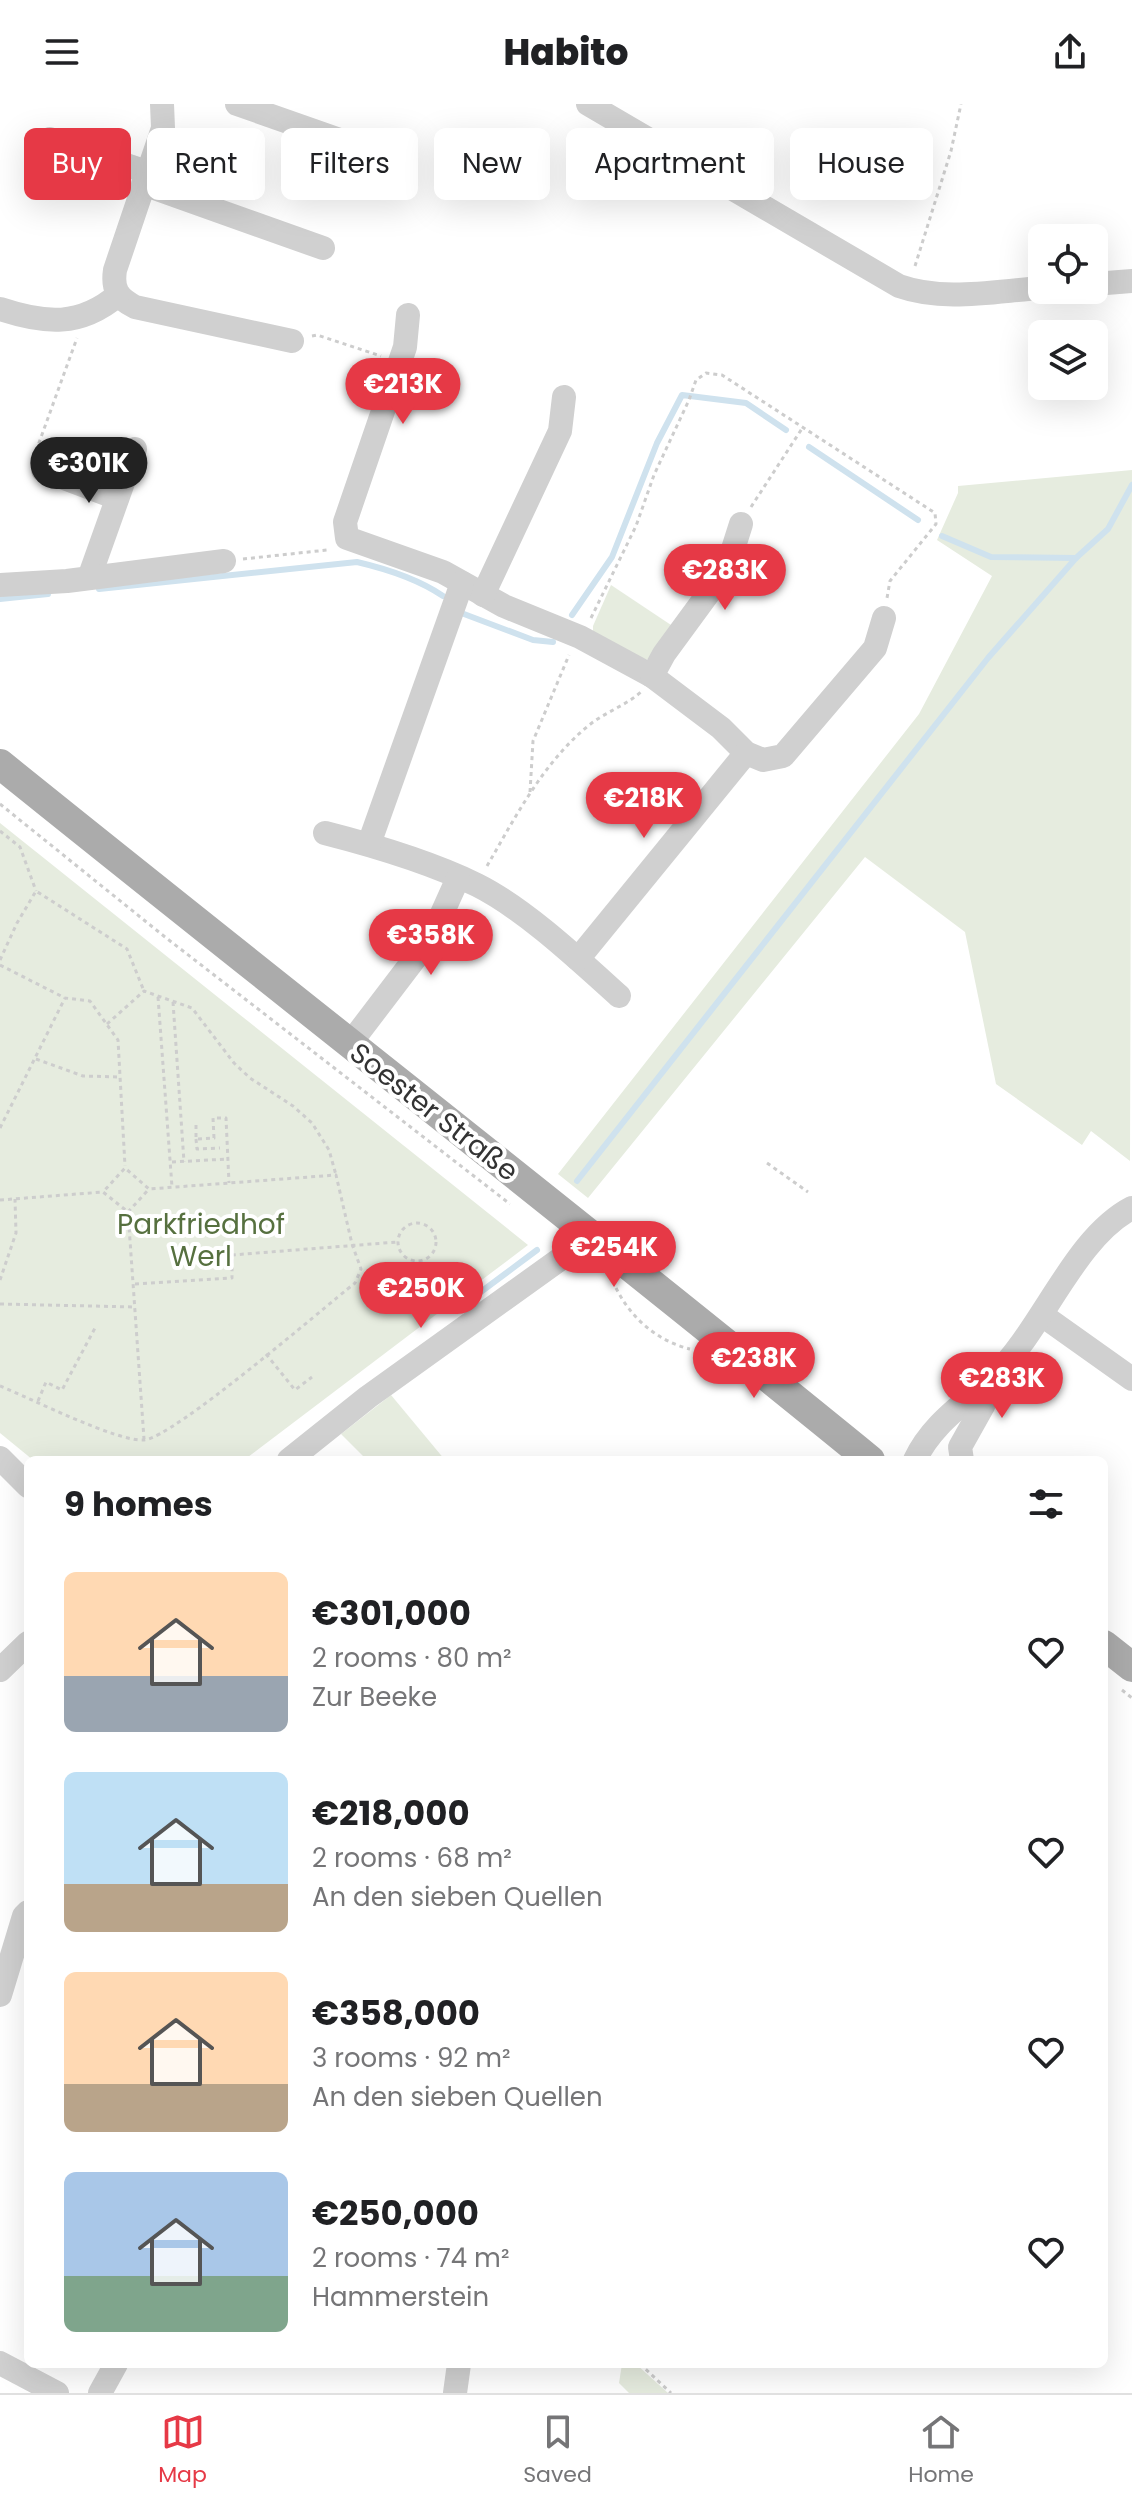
<!DOCTYPE html>
<html lang="en">
<head>
<meta charset="utf-8">
<style>
	:root { --surface:#fff; --page:#f6f6f6; --text:#202124; --muted:#757577; --line:#e0e0e0; --accent:#e63946 }
	body { margin:0; font-family:Poppins,sans-serif; background:var(--page); color:var(--text); height:100vh; display:flex; flex-direction:column; font-size:30px; white-space:nowrap }
	* { box-sizing:border-box; margin:0 }
	p { font-size:26px; color:var(--muted) }
	.icon { flex:none; width:44px; height:44px; fill:none; stroke:currentColor; stroke-width:2; stroke-linecap:round; stroke-linejoin:round }
	.map { position:relative; flex:1; overflow:hidden }
	.details { position:absolute; left:24px; top:1352px; width:1084px; height:912px; display:flex; flex-direction:column; background:var(--surface); border-radius:12px; box-shadow:0 8px 32px #0002 }
	.details>* { flex:none }
	.top-card { position:absolute; left:24px; top:24px; width:1084px; height:72px; display:flex; gap:16px }
	.fabs { position:absolute; left:1028px; top:120px; display:grid; gap:16px }
	.fabs a { display:grid; place-items:center; width:80px; height:80px; border-radius:12px; background:var(--surface); box-shadow:0 8px 32px #0002; font-size:40px }
	.price { position:absolute; translate:-50% -68px; padding:0 18px; border-radius:28px; background:var(--accent); color:#fff; font-size:26px; line-height:52px; filter:drop-shadow(0 2px 4px #0008) }
	.price::after { content:''; position:absolute; left:50%; top:48px; width:24px; height:18px; margin-left:-12px; background:inherit; clip-path:polygon(0 0,100% 0,50% 100%) }
	.price.active { background:#222; color:#fff }
	ul { padding:0; list-style:none }
	li { display:flex; align-items:center; gap:24px; height:200px; padding:0 40px }
	li span { display:grid; place-items:center; flex:none; width:224px; height:160px; border-radius:12px; color:#555 }
	li>.icon { margin-inline-start:auto }
	span .icon { width:96px; height:96px; fill:#fffc; stroke-width:1 }
	li b { font-size:34px }
	h2 { display:flex; justify-content:space-between; align-items:center; height:96px; padding:0 40px; font-size:34px }
	.pill { padding:0 28px; border-radius:12px; background:var(--surface); box-shadow:0 8px 32px #0002; font-size:28px; line-height:72px }
	.pill.active { background:var(--accent); color:#fff }
	header { display:flex; justify-content:space-between; align-items:center; height:104px; padding:0 40px; background:var(--surface); font-size:36px; font-weight:800 }
	.menu { display:flex; justify-content:space-around; align-items:center; height:112px; border-top:2px solid var(--line); background:var(--surface); font-size:22px; color:var(--muted) }
	.menu a { display:grid; justify-items:center; gap:4px }
	.menu .active { color:var(--accent) }
	.map>svg:first-child { display:block }
</style>
</head>
<body>
<header><svg class="icon" aria-label="menu" viewBox="0 0 24 24"><path d="M4 6h16M4 12h16M4 18h16"/></svg>Habito<svg class="icon" aria-label="share" viewBox="0 0 24 24"><path d="M12 15V3M7 8l5-5 5 5M5 13v7h14v-7"/></svg></header>
<div class="map">
<svg width="1132" height="2289" viewBox="0 0 1132 2289">
	<rect width="100%" height="100%" fill="#fff"/>
	<g fill="#e6ecdf">
		<path d="M1132 366 1130 1057 1091 1027 1082 1041 996 980 965 828 865 753 588 1094 558 1070 919 610 992 472 937 436 958 389V382Z"/>
		<path d="M611 481 674 523 654 552 646 556 593 531V522Z"/>
		<path d="M0 719 528 1141 244 1356H33L0 1329Z"/>
		<path d="M391 1291 445 1356H367L341 1330Z"/>
		<path d="M622 2260H636L668 2289H629L619 2279Z"/>
	</g>
	<g fill="none" stroke-linecap="round" stroke-linejoin="round">
		<g stroke="#cfe2ee" stroke-width="6">
			<path d="M809 343 918 416"/>
			<path d="M942 432 991 453 1076 454"/>
			<path d="M99 485 357 458C387 465 418 475 443 492"/>
			<path d="M0 495 48 490"/>
			<path d="M464 510 533 536 553 538"/>
			<path d="M572 511 612 453 657 339 682 291 746 299 786 326"/>
			<path d="M577 1077 988 554 1076 454 1108 425 1132 381"/>
			<path d="M470 1196 537 1146"/>
		</g>
		<g stroke="#cdcdcd" stroke-width="3" stroke-dasharray="4 4" stroke-linecap="butt">
			<path d="M915 162 951 47 961 0"/>
			<path d="M312 232 317 231 381 252"/>
			<path d="M36 347 77 234"/>
			<path d="M751 403 803 323"/>
			<path d="M243 455 327 446"/>
			<path d="M591 514 636 422 654 371 689 296 696 276 706 269 722 271 935 409 936 420 890 477 887 494"/>
			<path d="M530 688 533 637 569 551"/>
			<path d="M0 700 165 833 510 1100"/>
			<path d="M0 727 20 743 36 787"/>
			<path d="M487 762C516 712 543 659 588 622 605 608 625 602 641 588"/>
			<path d="M0 856 17 819 36 787 127 845 144 887"/>
			<path d="M0 861 65 894 90 897 118 936 125 1062"/>
			<path d="M158 893 172 1083"/>
			<path d="M173 898 184 1058"/>
			<path d="M107 920 144 887 192 904 234 959 250 974 293 1002 312 1019 329 1046 336 1071"/>
			<path d="M36 955 83 972 121 973"/>
			<path d="M196 1021V1035L214 1034 213 1014H226L229 1079"/>
			<path d="M0 1024 65 894"/>
			<path d="M196 1035 197 1045 220 1044"/>
			<path d="M172 1058 228 1055"/>
			<path d="M767 1059 808 1088"/>
			<path d="M0 1096 103 1088"/>
			<path d="M128 1108 149 1085 125 1064 103 1088 128 1108 144 1335"/>
			<circle cx="417" cy="1138" r="19"/>
			<path d="M197 1151H232"/>
			<path d="M0 1176 16 1129 15 1095"/>
			<path d="M135 1180 232 1174V1151L397 1138"/>
			<path d="M616 1184C631 1214 657 1237 690 1245"/>
			<path d="M0 1200 136 1203"/>
			<path d="M266 1250 295 1286 312 1273"/>
			<path d="M0 1282C30 1294 117 1338 144 1336 173 1334 322 1205 355 1179L361 1165 352 1140 336 1071 149 1085"/>
			<path d="M38 1297 46 1278 62 1286 95 1224"/>
			<path d="M1122 1586 1132 1594"/>
			<path d="M640 2260 671 2289"/>
		</g>
		<g stroke="#d0d0d0" stroke-width="24">
			<path d="M162 0 163 24 115 166C112 186 118 194 135 203L292 237"/>
			<path d="M237 0 374 48"/>
			<path d="M588 0 899 182C944 198 995 187 1042 184"/>
			<path d="M50 35 147 68"/>
			<path d="M143 80 323 144"/>
			<path d="M1094 180 1132 177"/>
			<path d="M0 205C45 220 80 223 118 191"/>
			<path d="M408 211 405 243 345 418 347 434 443 468 504 502 580 533 652 572 721 624 746 649 763 656 783 652 875 544 884 514"/>
			<path d="M43 366 117 394"/>
			<path d="M89 474 135 345"/>
			<path d="M0 481 67 477 224 457"/>
			<path d="M483 491 560 327 564 293"/>
			<path d="M652 572 664 550 727 464 741 420"/>
			<path d="M325 729C376 742 430 758 477 781 525 805 579 856 619 892"/>
			<path d="M369 740 462 479"/>
			<path d="M578 855 746 649"/>
			<path d="M349 941 432 832 458 774"/>
			<path d="M1042 1211 1132 1275"/>
			<path d="M0 1354 28 1382"/>
			<path d="M289 1356 368 1293 570 1148 585 1128"/>
			<path d="M915 1356C932 1319 966 1299 994 1272 1043 1225 1074 1134 1132 1104"/>
			<path d="M962 1356 960 1343 983 1302 994 1274"/>
			<path d="M0 1566 28 1539"/>
			<path d="M0 1891 24 1812 28 1808"/>
			<path d="M0 2259 57 2289"/>
			<path d="M100 2289 116 2260"/>
			<path d="M455 2289 459 2260"/>
		</g>
		<g stroke="#ababab" stroke-width="30">
			<path d="M0 660C289 893 582 1121 870 1356"/>
			<path d="M1104 1541 1132 1563"/>
		</g>
	</g>
	<g text-anchor="middle" dominant-baseline="central" stroke-width="8" stroke-linejoin="round" paint-order="stroke">
		<g font-size="28" fill="#333" stroke="#fff">
			<text transform="translate(434 1008) rotate(38)">Soester Straße</text>
		</g>
		<g font-size="28" fill="#56703f" stroke="#fff">
			<text x="201" y="1120">Parkfriedhof<tspan x="201" dy="32">Werl</tspan></text>
		</g>
	</g>
</svg>
<div class="fabs">
<a><svg class="icon" aria-label="locate" viewBox="0 0 24 24"><circle cx="12" cy="12" r="6"/><path d="M12 2v4M12 18v4M2 12h4M18 12h4"/></svg></a>
<a><svg class="icon" aria-label="layers" viewBox="0 0 24 24"><path d="M12 4l9 5-9 5-9-5zM3 14l9 5 9-5"/></svg></a>
</div>
<b class="price" style="left:403px;top:322px">€213K</b>
<b class="price active" style="left:89px;top:401px">€301K</b>
<b class="price" style="left:725px;top:508px">€283K</b>
<b class="price" style="left:644px;top:736px">€218K</b>
<b class="price" style="left:431px;top:873px">€358K</b>
<b class="price" style="left:614px;top:1185px">€254K</b>
<b class="price" style="left:421px;top:1226px">€250K</b>
<b class="price" style="left:754px;top:1296px">€238K</b>
<b class="price" style="left:1002px;top:1316px">€283K</b>
<div class="top-card">
<a class="pill active">Buy</a>
<a class="pill">Rent</a>
<a class="pill">Filters</a>
<a class="pill">New</a>
<a class="pill">Apartment</a>
<a class="pill">House</a>
</div>
<section class="details">
<h2>9 homes<svg class="icon" aria-label="filters" viewBox="0 0 24 24"><path d="M4 7h16M4 17h16"/><circle cx="9" cy="7" r="2"/><circle cx="15" cy="17" r="2"/></svg></h2>
<ul>
<li><span style="background:linear-gradient(#ffd9b3 65%,#9aa5b1 0)"><svg class="icon" aria-label="home" viewBox="0 0 24 24"><path d="M3 11l9-7 9 7M6 9v11h12V9"/></svg></span><div><b>€301,000</b><p>2 rooms · 80 m²</p><p>Zur Beeke</p></div><svg class="icon" aria-label="heart" viewBox="0 0 24 24"><path d="M12 20l-8-8c-3-5 5-10 8-4 3-6 11-1 8 4z"/></svg></li>
<li><span style="background:linear-gradient(#bfe0f5 70%,#b9a48a 0)"><svg class="icon" aria-label="home" viewBox="0 0 24 24"><path d="M3 11l9-7 9 7M6 9v11h12V9"/></svg></span><div><b>€218,000</b><p>2 rooms · 68 m²</p><p>An den sieben Quellen</p></div><svg class="icon" aria-label="heart" viewBox="0 0 24 24"><path d="M12 20l-8-8c-3-5 5-10 8-4 3-6 11-1 8 4z"/></svg></li>
<li><span style="background:linear-gradient(#ffd9b3 70%,#b9a48a 0)"><svg class="icon" aria-label="home" viewBox="0 0 24 24"><path d="M3 11l9-7 9 7M6 9v11h12V9"/></svg></span><div><b>€358,000</b><p>3 rooms · 92 m²</p><p>An den sieben Quellen</p></div><svg class="icon" aria-label="heart" viewBox="0 0 24 24"><path d="M12 20l-8-8c-3-5 5-10 8-4 3-6 11-1 8 4z"/></svg></li>
<li><span style="background:linear-gradient(#a9c7e8 65%,#7fa58c 0)"><svg class="icon" aria-label="home" viewBox="0 0 24 24"><path d="M3 11l9-7 9 7M6 9v11h12V9"/></svg></span><div><b>€250,000</b><p>2 rooms · 74 m²</p><p>Hammerstein</p></div><svg class="icon" aria-label="heart" viewBox="0 0 24 24"><path d="M12 20l-8-8c-3-5 5-10 8-4 3-6 11-1 8 4z"/></svg></li>
</ul>
</section>
</div>
<nav class="menu">
<a class="active"><svg class="icon" aria-label="map" viewBox="0 0 24 24"><path d="M3 6l6-2 6 2 6-2v14l-6 2-6-2-6 2zM9 4v14M15 6v14"/></svg>Map</a>
<a><svg class="icon" aria-label="saved" viewBox="0 0 24 24"><path d="M7 4h10v16l-5-4-5 4z"/></svg>Saved</a>
<a><svg class="icon" aria-label="home" viewBox="0 0 24 24"><path d="M3 11l9-7 9 7M6 9v11h12V9"/></svg>Home</a>
</nav>
</body>
</html>
